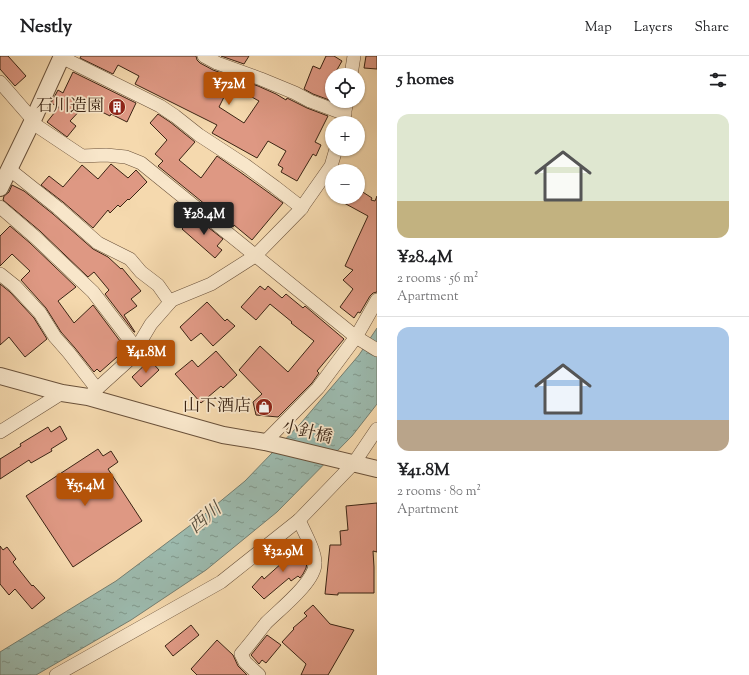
<!DOCTYPE html>
<html lang="en">
<head>
<meta charset="utf-8">
<style>
	:root { --surface:#fff; --page:#f6f6f6; --text:#202124; --muted:#757577; --line:#e0e0e0; --accent:#b45309 }
	body { margin:0; font-family:"Sorts Mill Goudy","Noto Serif JP",serif; background:var(--page); color:var(--text); height:100vh; display:flex; flex-direction:column; font-size:15px; white-space:nowrap }
	* { box-sizing:border-box; margin:0 }
	p { font-size:13px; color:var(--muted) }
	.icon { flex:none; width:22px; height:22px; fill:none; stroke:currentColor; stroke-width:2; stroke-linecap:round; stroke-linejoin:round }
	.map { position:relative; flex:1; overflow:hidden }
	.drawer { display:flex; flex-direction:column; background:var(--surface); width:372px }
	.drawer>* { flex:none }
	.fabs { position:absolute; left:325px; top:12px; display:grid; gap:8px }
	.fabs a { display:grid; place-items:center; width:40px; height:40px; border-radius:50%; background:var(--surface); box-shadow:0 1px 3px #0004; font-size:20px }
	.price { position:absolute; translate:-50% -34px; padding:0 9px; border-radius:4px; background:var(--accent); color:#fff; font-size:13px; line-height:26px; filter:drop-shadow(0 1px 2px #0008) }
	.price::after { content:''; position:absolute; left:50%; top:24px; width:12px; height:9px; margin-left:-6px; background:inherit; clip-path:polygon(0 0,100% 0,50% 100%) }
	.price.active { background:#222; color:#fff }
	ul { padding:0; list-style:none }
	li { display:grid; align-content:center; gap:8px; height:212px; padding:0 20px }
	li+li { border-top:1px solid var(--line) }
	li span { display:grid; place-items:center; height:124px; border-radius:12px; color:#555 }
	li>.icon { margin-inline-start:auto }
	span .icon { width:72px; height:72px; fill:#fffc; stroke-width:1 }
	li b { font-size:17px }
	h2 { display:flex; justify-content:space-between; align-items:center; height:48px; padding:0 20px; font-size:17px }
	header { display:flex; align-items:center; gap:24px; box-sizing:border-box; height:56px; padding:0 20px; background:var(--surface); border-bottom:1px solid var(--line) }
	header strong { font-size:19px }
	nav { display:flex; gap:22px; margin-inline-start:auto; font-size:14px }
	main { display:flex; flex:1; min-height:0 }
	.map>svg:first-child { display:block }
</style>
</head>
<body>
<header>
<strong>Nestly</strong>
<nav><a>Map</a><a>Layers</a><a>Share</a></nav>
</header>
<main>
<div class="map">
<svg width="377" height="619" viewBox="0 0 377 619">
	<defs>
		<pattern id="water-ripples" width="26" height="14" patternUnits="userSpaceOnUse"><rect width="26" height="14" fill="#9cbaae"/><path d="M2 4q2-2 4 0t4 0M15 11q2-2 4 0t4 0" fill="none" stroke="#80978c"/></pattern>
	</defs>
	<rect width="100%" height="100%" fill="#f5d9ae"/>
	<filter id="stains"><feTurbulence type="fractalNoise" baseFrequency=".005" numOctaves="4"/><feColorMatrix values="0 0 0 0 .2 0 0 0 0 .09 0 0 0 0 .02 0 0 0 .5 -.17"/></filter>
	<radialGradient id="worn" r=".72"><stop offset=".6" stop-color="#630" stop-opacity="0"/><stop offset="1" stop-color="#630" stop-opacity=".3"/></radialGradient>
	<path fill="url(#water-ripples)" stroke="#757e70" d="M377 272V348L352 380 277 456 206 514 131 564 36 619H0V596L116 525 200 462 245 425 301 367 359 299Z"/>
	<g fill="#de9883" stroke="#3b2414" fill-rule="evenodd">
		<path d="M0 0H8L26 20 15 30 0 13Z"/>
		<path d="M81 0H196L197 4 200 7 213 14 258 30 276 38 286 44 287 42 307 52 328 60 315 86 321 89 316 100 313 98 297 125 281 116 283 112 278 109 286 95 268 85 257 102 212 77 217 69 135 28 139 20 118 9 113 18 80 2ZM230 29 259 45 244 67 219 51Z"/>
		<path d="M221 0H249L244 8Z"/>
		<path d="M326 0H334L342 5 334 19H332V45L313 38 304 33 313 10 320 13Z"/>
		<path d="M366 0H377V13L364 12Z"/>
		<path d="M73 16 136 47 127 66 111 58 110 60 86 48 70 65 76 70 67 81 47 66 59 51 51 47 58 34 63 37Z"/>
		<path d="M158 58 170 66 195 86 179 104 201 122 217 100 240 116 283 147 252 184 234 169 233 171 158 110 163 105 155 98 167 84 150 67Z"/>
		<path d="M111 108 128 122 136 114 147 126 129 144 128 143 120 151 118 149 110 157 108 154 93 172 63 146 41 129 49 120 63 131 82 109 98 123Z"/>
		<path d="M12 129 24 135 53 158 93 193 108 201 121 213 122 212 141 235 131 243 137 250 124 259 135 276H134L105 238 109 234 94 216 88 221 40 175 3 144 4 140 9 136Z"/>
		<path d="M358 133 372 142 371 144 375 145 377 140V236L373 237 370 240 360 257 358 256 354 262 340 251 353 233 343 224 353 214 345 210 368 160 333 141H358Z"/>
		<path d="M194 160 223 183 217 190 222 194 215 202 182 173Z"/>
		<path d="M10 170 30 187 76 231 58 245 74 267 93 249 126 293 100 316 97 313 94 316 75 292 61 276 46 252 21 224 30 215 12 198 0 210V180Z"/>
		<path d="M0 228 10 236 34 262 47 283 25 301 9 281 0 289Z"/>
		<path d="M260 230 265 234 268 230 282 242 286 238 303 252 305 250 344 283 317 315 319 317 312 327 278 361 256 359 253 346 262 338 239 314 260 290 288 316 314 285 291 267 292 266 270 248 256 264 241 251Z"/>
		<path d="M207 246 225 265 227 263 235 270 213 290 201 277 191 285 180 271Z"/>
		<path d="M216 295 237 319 223 332 221 330 201 347 175 318 192 304 198 311Z"/>
		<path d="M150 304 159 314 141 331 132 321Z"/>
		<path d="M60 370 67 383 51 393 52 395 31 407 29 404 0 423V403L21 390 20 388 48 371 51 376Z"/>
		<path d="M98 393 103 400 111 395 118 406 108 413 142 465 73 511 26 440Z"/>
		<path d="M377 447V496L373 495 374 511V537H338V539L325 538 330 489H341L340 475 348 474 346 450Z"/>
		<path d="M302 489 306 499 307 507 306 512 303 518 300 522 298 520 291 525 289 522 264 543 252 531 262 520 264 523Z"/>
		<path d="M0 490 3 494 7 491 16 503 13 506 32 530 33 529 45 542 32 553 15 533 9 539 0 528Z"/>
		<path d="M313 549 330 568 354 574 328 619H301L306 608 282 586 294 573 293 572 307 560 304 557Z"/>
		<path d="M191 569 199 579 173 600 165 590Z"/>
		<path d="M267 579 281 589 266 607 262 604 259 608 251 599Z"/>
		<path d="M217 584 233 599 238 610 247 619H197L191 613Z"/>
	</g>
	<g fill="none" stroke-linecap="round" stroke-linejoin="round">
		<defs>
			<g id="minor">
				<path d="M204 0 217 7 261 23 295 37 310 45 345 58"/>
				<path d="M61 1 160 50 175 60 199 79 245 109 275 131 302 152"/>
				<path d="M351 19 354 0"/>
				<path d="M0 26 33 64"/>
				<path d="M343 65 347 45"/>
				<path d="M31 66 82 100 106 99 126 101 141 107 356 281 377 294"/>
				<path d="M9 113 58 152 98 187 130 203 141 216 158 229 170 246"/>
				<path d="M0 151 35 181 93 236 136 292"/>
				<path d="M0 218 15 230 40 257 55 281 69 297 97 333"/>
				<path d="M88 341 130 303 151 268 172 244 211 228 255 200 300 154 331 110 336 93"/>
				<path d="M0 376 62 337"/>
				<path d="M265 386 318 332 356 281 377 244"/>
				<path d="M56 619 221 526 299 464 354 407 377 373"/>
				<path d="M259 619 245 606 241 598C250 588 258 577 266 567 279 554 316 525 315 507 315 494 304 476 299 464"/>
			</g>
			<g id="tertiary">
				<path d="M0 132 33 64 62 0"/>
				<path d="M0 320 62 337 88 341 223 379 265 386 377 413"/>
			</g>
		</defs>
		<use href="#minor" stroke="#6a513a" stroke-width="14"/>
		<use href="#tertiary" stroke="#6a513a" stroke-width="18"/>
		<use href="#minor" stroke="#f8e6ca" stroke-width="13"/>
		<use href="#tertiary" stroke="#f8e6ca" stroke-width="16"/>
	</g>
	<defs>
		<symbol id="building-disc" viewBox="-11 -11 22 22"><circle r="9.5" fill="#8f2418" stroke="#f8e6ca"/><path d="M-4-6H4V6H1V3H-1V6H-4ZM-2.5-4.3h1.7v1.8h-1.7ZM.8-4.3h1.7v1.8H.8ZM-2.5-1h1.7V.8h-1.7ZM.8-1h1.7V.8H.8Z" fill="#fff"/></symbol>
		<symbol id="shop-disc" viewBox="-11 -11 22 22"><circle r="9.5" fill="#8f2418" stroke="#f8e6ca"/><path d="M-5-2.5h2.3a2.7 3.5 0 0 1 5.4 0H5L5.5 6h-11ZM-1.5-2.5h3a1.5 2.3 0 0 0-3 0Z" fill="#fff"/></symbol>
	</defs>
	<g fill-rule="evenodd">
		<use href="#building-disc" x="107" y="41" width="20" height="20"/>
		<use href="#shop-disc" x="254" y="341" width="20" height="20"/>
	</g>
	<g text-anchor="middle" dominant-baseline="central" stroke-width="3.5" stroke-linejoin="round" paint-order="stroke">
		<g font-size="17" fill="#3b2414" stroke="#f8e6ca" text-anchor="end">
			<text x="104" y="51">石川造園</text>
			<text x="251" y="351">山下酒店</text>
		</g>
		<g font-size="17" fill="#3b2414" stroke="#f8e6ca">
			<text transform="translate(307 377) rotate(14)">小針橋</text>
		</g>
		<g font-size="18" font-style="italic" fill="#534a3a" stroke="#f8e6ca">
			<text transform="translate(206 463) rotate(-40)">西川</text>
		</g>
	</g>
	<rect width="100%" height="100%" filter="url(#stains)"/>
	<rect width="100%" height="100%" fill="url(#worn)"/>
</svg>
<div class="fabs">
<a><svg class="icon" aria-label="locate" viewBox="0 0 24 24"><circle cx="12" cy="12" r="6"/><path d="M12 2v4M12 18v4M2 12h4M18 12h4"/></svg></a>
<a>+</a>
<a>−</a>
</div>
<b class="price" style="left:229px;top:50px">¥72M</b>
<b class="price active" style="left:204px;top:180px">¥28.4M</b>
<b class="price" style="left:146px;top:318px">¥41.8M</b>
<b class="price" style="left:85px;top:451px">¥55.4M</b>
<b class="price" style="left:283px;top:517px">¥32.9M</b>
</div>
<section class="drawer">
<h2>5 homes<svg class="icon" aria-label="filters" viewBox="0 0 24 24"><path d="M4 7h16M4 17h16"/><circle cx="9" cy="7" r="2"/><circle cx="15" cy="17" r="2"/></svg></h2>
<ul>
<li><span style="background:linear-gradient(#dfe7d0 70%,#c2b280 0)"><svg class="icon" aria-label="home" viewBox="0 0 24 24"><path d="M3 11l9-7 9 7M6 9v11h12V9"/></svg></span><div><b>¥28.4M</b><p>2 rooms · 56 m²</p><p>Apartment</p></div></li>
<li><span style="background:linear-gradient(#a9c7e8 75%,#b9a48a 0)"><svg class="icon" aria-label="home" viewBox="0 0 24 24"><path d="M3 11l9-7 9 7M6 9v11h12V9"/></svg></span><div><b>¥41.8M</b><p>2 rooms · 80 m²</p><p>Apartment</p></div></li>
</ul>
</section>
</main>
</body>
</html>
